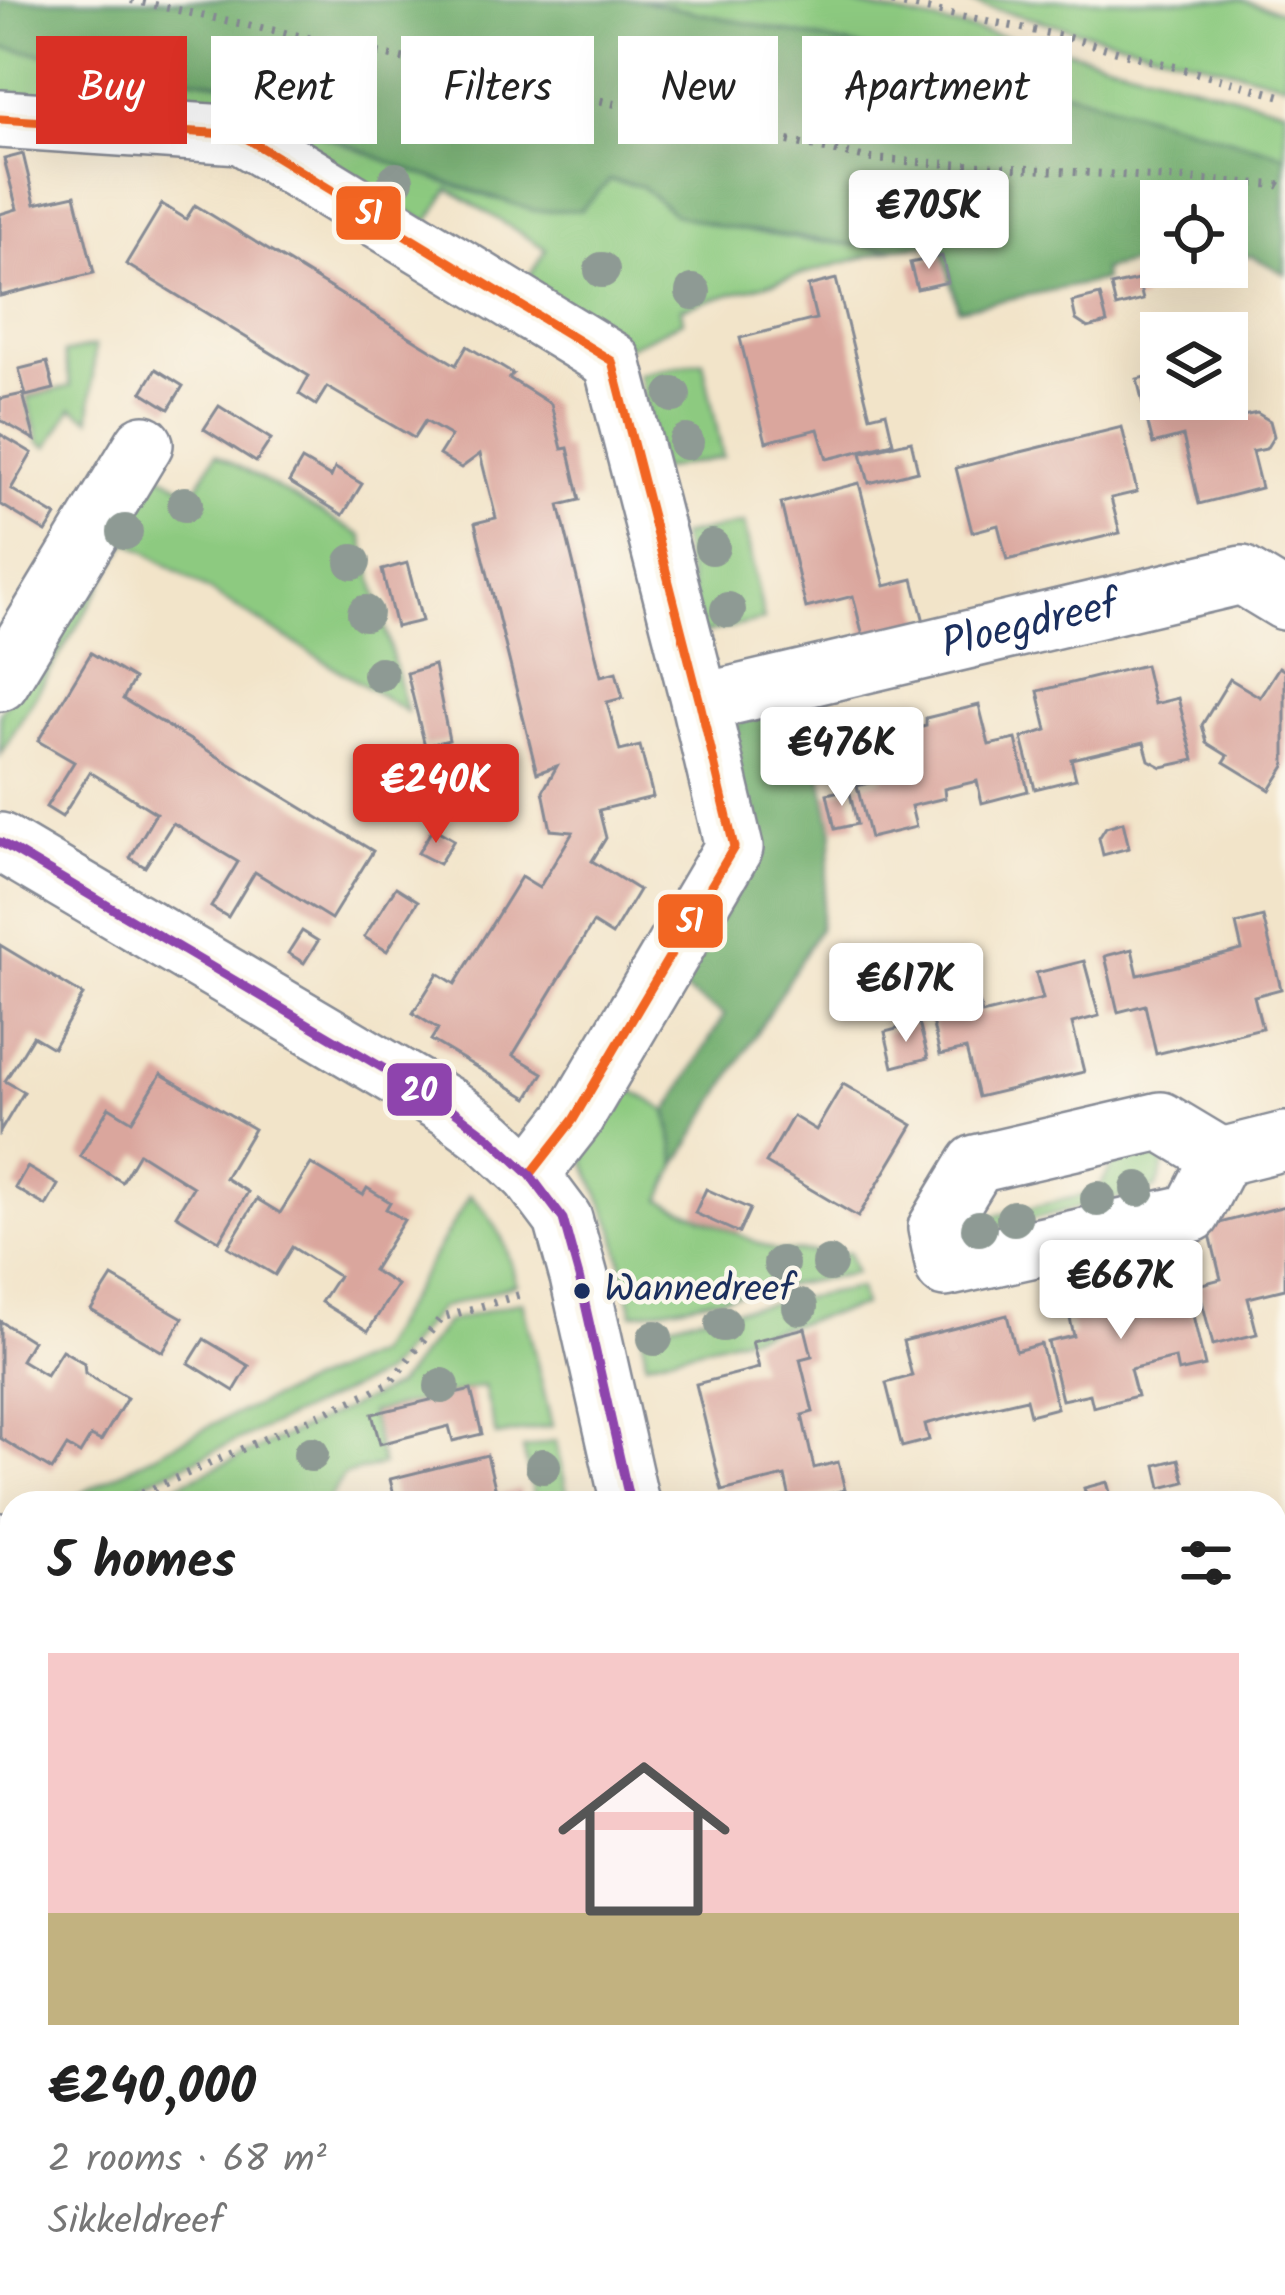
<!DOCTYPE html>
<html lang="en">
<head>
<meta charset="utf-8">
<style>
	:root { --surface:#fff; --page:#f6f6f6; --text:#222; --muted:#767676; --accent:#d93025 }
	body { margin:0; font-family:Kalam,sans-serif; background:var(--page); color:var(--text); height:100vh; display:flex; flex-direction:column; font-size:45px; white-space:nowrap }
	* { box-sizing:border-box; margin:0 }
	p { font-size:39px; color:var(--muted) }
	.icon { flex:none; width:66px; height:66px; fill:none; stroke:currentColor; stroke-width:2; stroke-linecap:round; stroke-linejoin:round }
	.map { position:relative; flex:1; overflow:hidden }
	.drawer { position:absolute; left:0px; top:1491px; width:1287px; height:804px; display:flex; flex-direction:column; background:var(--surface); border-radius:36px 36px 0 0; box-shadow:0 12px 48px #0002 }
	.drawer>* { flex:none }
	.top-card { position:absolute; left:36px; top:36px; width:1215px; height:108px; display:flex; gap:24px }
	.controls { position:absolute; left:1140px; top:180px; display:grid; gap:24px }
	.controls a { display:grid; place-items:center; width:108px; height:108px; border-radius:0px; background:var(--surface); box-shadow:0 12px 48px #0002; font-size:60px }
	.price { position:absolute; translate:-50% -102px; padding:0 27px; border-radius:12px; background:#fff; color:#222; font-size:39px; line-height:78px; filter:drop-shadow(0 3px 6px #0008) }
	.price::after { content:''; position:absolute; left:50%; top:72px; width:36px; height:27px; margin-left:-18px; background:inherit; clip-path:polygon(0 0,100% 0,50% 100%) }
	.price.current { background:var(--accent); color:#fff }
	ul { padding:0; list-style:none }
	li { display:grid; align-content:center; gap:24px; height:636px; padding:0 48px }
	li span { display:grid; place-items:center; height:372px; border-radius:0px; color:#555 }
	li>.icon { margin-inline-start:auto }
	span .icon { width:216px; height:216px; fill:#fffc; stroke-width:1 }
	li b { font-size:51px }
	h2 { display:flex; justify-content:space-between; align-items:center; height:144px; padding:0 48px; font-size:51px }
	.tag { padding:0 42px; border-radius:0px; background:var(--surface); box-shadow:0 12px 48px #0002; font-size:42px; line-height:108px }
	.tag.current { background:var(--accent); color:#fff }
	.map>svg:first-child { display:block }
</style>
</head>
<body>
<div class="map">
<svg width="1285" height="2295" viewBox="0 0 1285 2295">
	<rect width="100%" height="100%" fill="#fbf7ec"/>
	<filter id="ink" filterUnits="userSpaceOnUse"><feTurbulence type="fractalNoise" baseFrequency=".00833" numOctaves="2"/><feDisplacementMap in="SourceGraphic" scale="24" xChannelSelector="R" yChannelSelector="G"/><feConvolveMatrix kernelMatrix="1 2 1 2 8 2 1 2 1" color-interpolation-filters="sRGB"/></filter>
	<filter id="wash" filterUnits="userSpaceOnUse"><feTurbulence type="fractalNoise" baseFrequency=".004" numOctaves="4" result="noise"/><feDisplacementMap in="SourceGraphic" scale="48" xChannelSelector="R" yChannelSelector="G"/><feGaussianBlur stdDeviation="2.7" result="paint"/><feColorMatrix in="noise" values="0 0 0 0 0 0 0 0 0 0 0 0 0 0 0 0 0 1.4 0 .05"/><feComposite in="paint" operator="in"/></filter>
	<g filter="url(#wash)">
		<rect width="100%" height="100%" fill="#f2e4c9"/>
		<g fill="#8dca80" stroke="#547c6f" stroke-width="3">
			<path d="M639 0H831L1054 47 1285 109V155L1076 94Z"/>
			<path d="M959 0H1240L1285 12V83Z"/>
			<path d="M0 47 272 91 321 135 418 173 491 198 581 210 610 180 641 186 674 214 717 226 804 240 893 249 681 308 683 321 628 347 525 283 546 249 449 189 427 223 252 115 0 93Z"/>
			<path d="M95 346 90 419 72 408 48 447 39 442 27 398 71 386 64 353Z"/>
			<path d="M703 361 723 457 660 470 639 374Z"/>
			<path d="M216 454 362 536 406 711 128 541 0 755V713L152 470 194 493Z"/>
			<path d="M744 523 764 620 701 634 680 536Z"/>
			<path d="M620 1083 667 1111 677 1165 661 1200 777 1251 849 1253 855 1273 633 1314 614 1229 585 1163 584 1149Z"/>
			<path d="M1122 1148H1161C1165 1164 1164 1175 1155 1189L971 1234 968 1222 1097 1192Z"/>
			<path d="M470 1195C498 1220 508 1247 516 1284L440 1308 384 1374 99 1503H63L217 1422 375 1354Z"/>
			<path d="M859 1288 863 1306 646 1362 642 1330 693 1317Z"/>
			<path d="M522 1301 552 1426 496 1436 484 1386 370 1413 382 1465 344 1475 326 1503H137L396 1386 447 1322Z"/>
			<path d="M555 1441 570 1503H536L523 1449Z"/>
			<path d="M12 2156V2283H757L758 2288 754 2295H0V2159Z"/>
		</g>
		<g fill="#72ae6e" stroke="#466e66" stroke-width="3">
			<path d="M0 0H639L1076 94 1285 155V274L1252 256H1227V201H1161V256L1102 270 1104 280 958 309 941 243 885 249 717 226 674 214 641 186 610 180 581 210 535 211 418 173 321 135 272 91 0 47Z"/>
			<path d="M805 698 833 833 819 929 677 1165 668 1111 724 1015 678 987 732 733 744 718Z"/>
		</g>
		<g id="blocks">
			<g fill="#daa69d">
				<path d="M23 154 35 204 75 195 94 273 0 296V214L17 209 4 159Z"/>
				<path d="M162 204 186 219 195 205 456 365 467 346 513 374 509 378 551 404 562 449 568 448 580 500 559 505 601 676 616 672 623 698 607 702 620 751 640 746 653 797 599 810 606 838 592 861 639 890 612 935 593 923 513 1055 543 1073 528 1098 431 1040 438 1029 413 1013 438 973 455 984 521 877 539 888 573 832 551 830 543 791 557 766 537 773 475 523 496 518 480 454 461 468 439 455 451 436 425 421 414 438 327 387 316 405 299 394 309 376 126 264Z"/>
				<path d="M942 256 948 282 917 289 910 263Z"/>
				<path d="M836 279 870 416 886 412 893 443 827 459 818 429 766 442 740 338 816 319 808 286Z"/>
				<path d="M1138 280 1143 300 1116 307 1111 286Z"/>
				<path d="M1100 295 1107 323 1088 328 1076 320 1072 302Z"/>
				<path d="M47 362 54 389 26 396 19 369Z"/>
				<path d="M156 369 183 386 169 409 142 392Z"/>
				<path d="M1161 373V399H1194L1196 407 1238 396 1243 416 1257 413 1270 421 1274 436 1266 449 1252 452 1261 488 1199 504 1183 436 1153 444 1137 379Z"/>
				<path d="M23 394 35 440 0 420V399Z"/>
				<path d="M219 406 271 439 256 462 204 429Z"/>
				<path d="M1122 427 1137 492 1111 498 1120 533 1007 560 998 525 972 532 956 468Z"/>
				<path d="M0 434 32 453 11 489 56 516 46 532 0 504Z"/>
				<path d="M911 441 918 471 869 483 861 453Z"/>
				<path d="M302 460 331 477 335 468 362 484 343 515 289 482Z"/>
				<path d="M859 483 885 586 913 579 925 626 864 640 853 596 806 608 781 503Z"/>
				<path d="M407 563 422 621 396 627 382 570Z"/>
				<path d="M91 653 134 679 123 699 373 851 331 919 255 872 228 917 211 907 238 862 173 823 145 867 130 858 156 813 90 772 62 817 46 807 74 762 38 741Z"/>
				<path d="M434 665 449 740 425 746 407 673Z"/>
				<path d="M1145 665 1154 704 1178 698 1194 760 1162 767 1149 760 1144 742 1071 759 1076 779 1035 789 1022 738 1047 730 1038 691Z"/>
				<path d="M1279 667 1285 671V766L1270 790 1224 762 1228 756 1207 743 1202 725 1230 679 1260 697Z"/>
				<path d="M979 705 989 745 1016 739 1028 791 982 803 977 781 944 789 945 798 911 806 916 827 870 838 857 786 884 779 874 739 926 726V718Z"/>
				<path d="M455 762 462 791 438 796 432 768Z"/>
				<path d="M849 789 857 824 835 829 827 794Z"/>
				<path d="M1123 822 1129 848 1103 855 1099 838 1106 827Z"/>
				<path d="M433 828 454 840 439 864 418 853Z"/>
				<path d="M396 887 418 901 387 951 364 937Z"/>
				<path d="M1263 917 1281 989 1254 996 1262 1028 1156 1054 1145 1005 1118 1012 1105 956 1132 949 1138 975 1190 963 1242 950 1236 924Z"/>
				<path d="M302 931 318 941 304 963 288 953Z"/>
				<path d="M0 945 83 995 53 1048 33 1036 19 1059 5 1081 24 1092 0 1132Z"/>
				<path d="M1084 961 1099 1016 1072 1023 1084 1072 978 1097 966 1049 940 1055 927 1000 976 988 982 1014 1043 999 1036 973Z"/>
				<path d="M919 1023 928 1058 893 1067 885 1032Z"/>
				<path d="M161 1074 254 1129 225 1178 248 1192 219 1241 176 1215 193 1187 139 1153 122 1182 80 1156 109 1107 132 1121Z"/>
				<path d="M843 1084 913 1125 858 1217 766 1163 793 1116 816 1130Z"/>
				<path d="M311 1164 363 1195 367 1188 390 1202 386 1209 404 1220 373 1270 397 1285 368 1331 321 1302 338 1276 292 1247 275 1275 228 1247 257 1199 280 1213Z"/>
				<path d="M27 1167 58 1185 46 1206 15 1188Z"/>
				<path d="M706 1189 750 1209 739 1233 695 1213Z"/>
				<path d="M1285 1206V1289L1248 1298 1257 1334 1213 1345 1198 1285 1221 1279 1208 1226Z"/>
				<path d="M112 1277 183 1318 163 1352 91 1310Z"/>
				<path d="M1157 1280 1166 1314 1191 1307 1205 1366 1178 1372 1175 1358 1130 1369 1137 1396 1093 1407 1090 1394 1062 1400 1048 1342 1074 1336 1066 1301Z"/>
				<path d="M1007 1315 1016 1351 1041 1344 1057 1408 1030 1415 1026 1399 975 1411 925 1424 929 1440 902 1447 886 1383 912 1376 903 1341Z"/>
				<path d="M0 1321 32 1341 21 1360 46 1375 62 1350 84 1363 85 1373 127 1398 101 1441 91 1436 80 1454 67 1446 52 1470 0 1438Z"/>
				<path d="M805 1328 812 1356 800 1359 813 1412 802 1415 814 1468 838 1462 845 1490 791 1503 785 1476 722 1491 696 1384 759 1368 752 1341Z"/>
				<path d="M204 1339 249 1366 234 1391 189 1363Z"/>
				<path d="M471 1390 482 1434 453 1441 449 1426 380 1444 372 1414Z"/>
				<path d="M487 1455 497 1495 520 1489 523 1503H396L390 1479Z"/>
				<path d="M1179 1459 1185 1482 1161 1488 1156 1465Z"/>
				<path d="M1107 1482 1113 1503H1088L1084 1488Z"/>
				<path d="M1285 1535V1591L1275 1594V1538Z"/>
				<path d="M1285 1791V1881L1275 1884V1794Z"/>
				<path d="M0 1974 12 2016V2121L0 2124Z"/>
				<path d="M1275 2091 1281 2109 1285 2108V2179L1275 2182Z"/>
			</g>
		</g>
	</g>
	<g filter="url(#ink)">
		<use href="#blocks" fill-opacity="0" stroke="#868a94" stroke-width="3"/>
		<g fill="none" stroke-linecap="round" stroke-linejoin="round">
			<defs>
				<g id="street">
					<path d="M0 119 241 135 612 361 700 703 734 847 573 1120 530 1175"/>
					<path d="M0 682 144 444"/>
					<path id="s1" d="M700 703 1242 575 1285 601"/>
					<path d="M0 842 449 1107 489 1137 530 1175 563 1219 579 1277 630 1503"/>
					<path d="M1161 1121 1221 1157 1192 1213 945 1268 937 1228 976 1164Z"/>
					<path d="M1221 1157 1285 1141"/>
					<path d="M0 1542 12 1590"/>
					<path d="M1275 1692 1285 1690"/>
					<path d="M1275 2256 1285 2253"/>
					<path d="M805 2295 806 2283"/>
					<path d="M1113 2295 1163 2283"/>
				</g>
			</defs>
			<use href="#street" stroke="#868a94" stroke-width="62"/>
			<g stroke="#868a94" stroke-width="8" stroke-dasharray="3 9" stroke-linecap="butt">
				<path d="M131 0 872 159 1278 185 1285 189"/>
				<path d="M880 0 1062 36 1285 97"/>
				<path d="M120 1503 389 1384 441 1318 526 1293"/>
				<path d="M0 2247 12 2244"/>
				<path d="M448 2283 459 2295"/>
			</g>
			<use href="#street" stroke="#fff" stroke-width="57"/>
			<defs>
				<path id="bus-1" d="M0 119 241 135 612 361 700 703 734 847 573 1120 530 1175"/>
				<path id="bus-2" d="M0 842 449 1107 489 1137 530 1175 563 1219 579 1277 630 1503"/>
			</defs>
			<use href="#bus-1" stroke="#fbf7ec" stroke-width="18"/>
			<use href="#bus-2" stroke="#fbf7ec" stroke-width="18"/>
			<use href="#bus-1" stroke="#f26522" stroke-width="9"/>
			<use href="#bus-2" stroke="#8e44ad" stroke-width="9"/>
		</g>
		<g fill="#8e9a94">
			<circle cx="396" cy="180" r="18"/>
			<circle cx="602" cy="270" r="18"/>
			<circle cx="693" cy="292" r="18"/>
			<circle cx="673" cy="395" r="18"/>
			<circle cx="686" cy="442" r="18"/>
			<circle cx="185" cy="504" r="18"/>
			<circle cx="125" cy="532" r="18"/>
			<circle cx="712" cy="547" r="18"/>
			<circle cx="353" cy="562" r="18"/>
			<circle cx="728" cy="610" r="18"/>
			<circle cx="365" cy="613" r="18"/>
			<circle cx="380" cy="674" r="18"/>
			<circle cx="1138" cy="1189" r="18"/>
			<circle cx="1098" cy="1199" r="18"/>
			<circle cx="1014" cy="1218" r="18"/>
			<circle cx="979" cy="1228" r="18"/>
			<circle cx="781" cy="1264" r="18"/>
			<circle cx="829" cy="1264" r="18"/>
			<circle cx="800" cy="1307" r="18"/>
			<circle cx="723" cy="1324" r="18"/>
			<circle cx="655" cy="1338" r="18"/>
			<circle cx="442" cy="1386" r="18"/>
			<circle cx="311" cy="1454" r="18"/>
			<circle cx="543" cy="1466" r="18"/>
		</g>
	</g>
	<circle fill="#1b2f5e" stroke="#fbf7ec" stroke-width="4.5" cx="582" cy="1291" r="10"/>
	<g text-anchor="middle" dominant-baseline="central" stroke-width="9" stroke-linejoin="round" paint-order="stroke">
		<g font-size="39" fill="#1b2f5e" stroke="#fbf7ec" text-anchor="start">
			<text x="604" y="1291">Wannedreef</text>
		</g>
		<g font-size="42" fill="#1b2f5e" stroke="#fbf7ec">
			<text stroke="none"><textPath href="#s1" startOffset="339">Ploegdreef</textPath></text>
		</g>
	</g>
	<g stroke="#fbf7ec" stroke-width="4.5">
		<rect x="334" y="184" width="69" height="58" rx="12" fill="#f26522"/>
		<rect x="656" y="892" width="69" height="58" rx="12" fill="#f26522"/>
		<rect x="385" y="1061" width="69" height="57" rx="12" fill="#8e44ad"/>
	</g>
	<g font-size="33" text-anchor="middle" font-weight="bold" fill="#fff">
		<text x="369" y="224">51</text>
		<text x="690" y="932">51</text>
		<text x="419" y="1101">20</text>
	</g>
</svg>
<div class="controls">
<a><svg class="icon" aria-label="locate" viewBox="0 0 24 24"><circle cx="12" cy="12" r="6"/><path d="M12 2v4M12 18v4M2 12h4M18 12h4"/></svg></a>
<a><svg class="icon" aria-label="layers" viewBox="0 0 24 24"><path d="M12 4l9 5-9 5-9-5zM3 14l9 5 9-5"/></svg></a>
</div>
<b class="price" style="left:929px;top:272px">€705K</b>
<b class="price" style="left:842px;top:809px">€476K</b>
<b class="price current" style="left:436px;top:846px">€240K</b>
<b class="price" style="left:906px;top:1045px">€617K</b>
<b class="price" style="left:1121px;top:1342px">€667K</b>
<div class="top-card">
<a class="tag current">Buy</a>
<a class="tag">Rent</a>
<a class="tag">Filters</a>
<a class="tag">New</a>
<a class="tag">Apartment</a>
</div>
<section class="drawer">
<h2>5 homes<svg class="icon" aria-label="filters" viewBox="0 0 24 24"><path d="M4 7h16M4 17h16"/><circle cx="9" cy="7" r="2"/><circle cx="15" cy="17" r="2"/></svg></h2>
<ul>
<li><span style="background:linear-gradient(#f6c9c9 70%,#c2b280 0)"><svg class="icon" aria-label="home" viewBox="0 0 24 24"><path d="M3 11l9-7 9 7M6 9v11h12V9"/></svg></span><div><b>€240,000</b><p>2 rooms · 68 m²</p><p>Sikkeldreef</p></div></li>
</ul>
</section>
</div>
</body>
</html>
